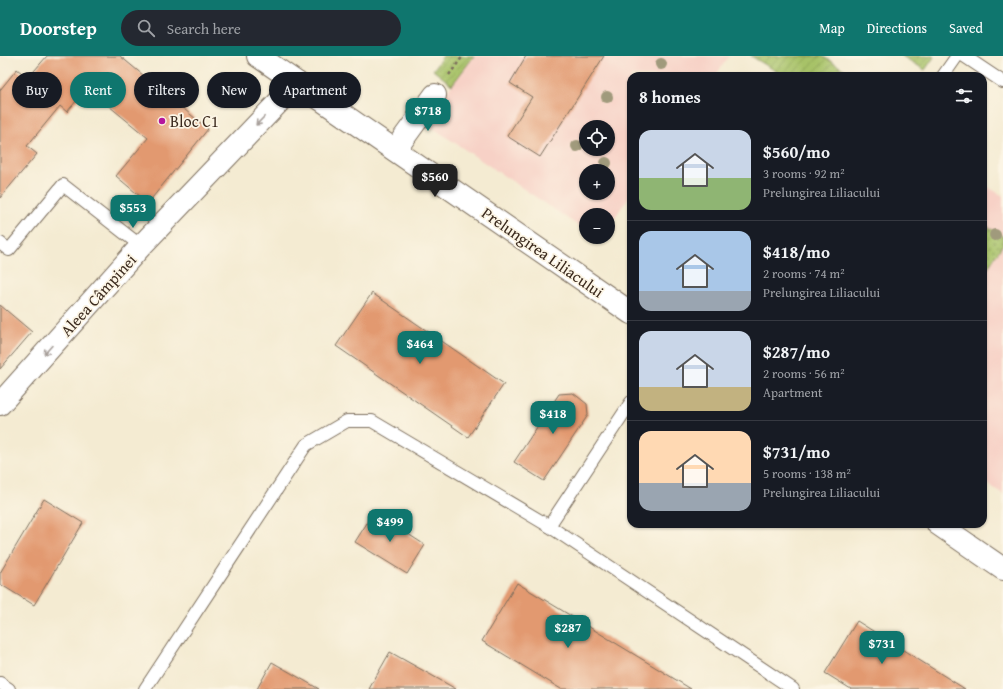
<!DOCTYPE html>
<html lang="en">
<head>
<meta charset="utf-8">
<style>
	:root { --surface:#171b24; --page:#242831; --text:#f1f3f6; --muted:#9ea1a6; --line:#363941; --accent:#0f766e }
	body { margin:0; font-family:"Gentium Book Plus",serif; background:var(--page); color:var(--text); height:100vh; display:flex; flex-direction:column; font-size:15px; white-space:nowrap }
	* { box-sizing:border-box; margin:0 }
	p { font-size:13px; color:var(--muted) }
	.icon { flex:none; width:22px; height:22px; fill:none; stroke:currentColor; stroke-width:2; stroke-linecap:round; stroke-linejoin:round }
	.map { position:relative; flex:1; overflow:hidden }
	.drawer { position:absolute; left:627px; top:16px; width:360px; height:456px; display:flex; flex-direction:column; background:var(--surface); border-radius:12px; box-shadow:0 1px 3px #0004 }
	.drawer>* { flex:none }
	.guide { position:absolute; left:12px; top:16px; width:380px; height:36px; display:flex; gap:8px }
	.buttons { position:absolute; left:579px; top:64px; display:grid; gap:8px }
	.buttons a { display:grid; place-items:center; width:36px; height:36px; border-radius:50%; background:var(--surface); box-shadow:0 1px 3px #0004; font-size:20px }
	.price { position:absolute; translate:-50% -34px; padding:0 9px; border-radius:8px; background:var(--accent); color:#fff; font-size:13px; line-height:26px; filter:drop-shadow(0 1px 2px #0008) }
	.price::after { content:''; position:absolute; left:50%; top:24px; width:12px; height:9px; margin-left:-6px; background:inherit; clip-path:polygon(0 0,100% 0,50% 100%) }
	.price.selected { background:#222; color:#fff }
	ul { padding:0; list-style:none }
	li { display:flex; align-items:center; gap:12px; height:100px; padding:0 12px }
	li+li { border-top:1px solid var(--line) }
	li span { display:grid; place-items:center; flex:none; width:112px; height:80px; border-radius:12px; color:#555 }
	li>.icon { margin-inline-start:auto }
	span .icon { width:48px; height:48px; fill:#fffc; stroke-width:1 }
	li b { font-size:17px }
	h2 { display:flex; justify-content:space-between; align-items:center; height:48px; padding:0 12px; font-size:17px }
	.pill { padding:0 14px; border-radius:18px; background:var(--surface); box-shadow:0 1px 3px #0004; font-size:14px; line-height:36px }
	.pill.selected { background:var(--accent); color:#fff }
	header { display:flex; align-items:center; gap:24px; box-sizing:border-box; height:56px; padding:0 20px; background:var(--accent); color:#fff }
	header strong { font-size:19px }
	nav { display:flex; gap:22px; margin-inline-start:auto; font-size:14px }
	.search { width:280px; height:36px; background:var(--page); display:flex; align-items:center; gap:10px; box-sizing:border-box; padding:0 14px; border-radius:22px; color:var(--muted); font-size:15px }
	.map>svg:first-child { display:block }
</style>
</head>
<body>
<header>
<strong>Doorstep</strong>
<div class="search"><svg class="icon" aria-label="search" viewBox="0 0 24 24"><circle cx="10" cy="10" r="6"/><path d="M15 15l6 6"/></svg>Search here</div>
<nav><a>Map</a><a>Directions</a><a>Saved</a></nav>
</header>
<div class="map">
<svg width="1003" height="633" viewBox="0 0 1003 633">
	<defs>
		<pattern id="park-dots" width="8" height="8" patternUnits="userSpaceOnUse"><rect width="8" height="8" fill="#a7c268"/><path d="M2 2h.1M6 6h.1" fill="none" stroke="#899e55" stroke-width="1.8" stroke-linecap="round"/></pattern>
		<pattern id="garden-furrows" width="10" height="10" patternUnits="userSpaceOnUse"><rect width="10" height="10" fill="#a7c268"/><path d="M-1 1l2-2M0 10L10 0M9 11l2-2" fill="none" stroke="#899e55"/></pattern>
	</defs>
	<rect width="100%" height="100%" fill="#fcf5e5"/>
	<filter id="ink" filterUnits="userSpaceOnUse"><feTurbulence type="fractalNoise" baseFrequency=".025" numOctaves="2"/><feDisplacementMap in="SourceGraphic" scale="8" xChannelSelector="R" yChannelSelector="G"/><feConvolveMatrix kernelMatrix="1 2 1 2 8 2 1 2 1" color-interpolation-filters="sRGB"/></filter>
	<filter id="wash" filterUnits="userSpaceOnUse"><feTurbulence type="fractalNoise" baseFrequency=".012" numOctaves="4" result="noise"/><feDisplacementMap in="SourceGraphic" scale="16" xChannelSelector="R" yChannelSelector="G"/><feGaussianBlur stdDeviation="0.9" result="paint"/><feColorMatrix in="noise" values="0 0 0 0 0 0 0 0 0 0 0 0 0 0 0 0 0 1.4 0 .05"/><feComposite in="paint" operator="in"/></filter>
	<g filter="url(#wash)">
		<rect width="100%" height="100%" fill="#f4ebd2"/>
		<g fill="#f7d1c6" fill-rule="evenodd">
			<path d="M474 0H729L715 20H631V138L608 171V159H586V175L424 66ZM586 71H608V93H586ZM586 115H608V137H586Z"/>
			<path d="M983 128 1003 140V438L983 425Z"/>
		</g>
		<path fill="url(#park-dots)" stroke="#717643" d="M983 168 1003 180V188L983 220Z"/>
		<g fill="url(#garden-furrows)" stroke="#717643">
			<path d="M443 0H474L452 29 433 14Z"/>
			<path d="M751 0H822L855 20H784Z"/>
			<path d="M902 0H933L934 1 925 14Z"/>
		</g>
		<g id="blocks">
			<g fill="#e29970">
				<path d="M47 0H120L208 73 148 147 116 120 148 82 87 32 67 56 60 50 27 90 37 98 0 142V34L17 13 28 22Z"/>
				<path d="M526 0H604L540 101 507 80 532 41 510 27Z"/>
				<path d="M372 237 504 328 468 381 336 290Z"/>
				<path d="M0 249 32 276 0 313Z"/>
				<path d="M573 337 587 348 588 359 544 425 514 406 559 338Z"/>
				<path d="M44 443 83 467 34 549 0 528V517Z"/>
				<path d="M374 456 425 489 407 518 355 486Z"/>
				<path d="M517 527 691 633H561L482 585Z"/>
				<path d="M857 565 965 633H851L825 617Z"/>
				<path d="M390 596 456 633H369Z"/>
				<path d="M272 606 319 633H257Z"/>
			</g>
		</g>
	</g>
	<g filter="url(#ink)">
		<use href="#blocks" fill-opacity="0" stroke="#7c6e5d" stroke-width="1"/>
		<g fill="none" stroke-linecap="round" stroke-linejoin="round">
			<defs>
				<g id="service">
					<path d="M964 0 1003 26"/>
					<path d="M943 20 957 0"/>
					<path d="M0 187 9 194 63 129 141 190"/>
					<path d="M549 470 631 346"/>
					<path d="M0 627 9 633"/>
					<path d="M145 633 306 389 347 365H372L549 470 793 633"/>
				</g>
				<g id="minor">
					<path d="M258 0 631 257"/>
					<path d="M395 94 435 39"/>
					<path d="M0 348 141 190 297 27"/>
					<path d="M938 468 1003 513"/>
				</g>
			</defs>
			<use href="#service" stroke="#7c6e5d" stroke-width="14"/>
			<use href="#minor" stroke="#7c6e5d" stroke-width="24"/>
			<path stroke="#7c6e5d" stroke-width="2.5" stroke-dasharray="3 3" stroke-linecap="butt" d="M449 19 463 0"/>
			<use href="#service" stroke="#fff" stroke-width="12"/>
			<use href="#minor" stroke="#fff" stroke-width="22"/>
		</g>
		<g fill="#a09a7b">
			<circle cx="661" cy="8" r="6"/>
			<circle cx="607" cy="41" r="6"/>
			<circle cx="577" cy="90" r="6"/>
			<circle cx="606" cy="107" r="6"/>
			<circle cx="995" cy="179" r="6"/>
		</g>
		<defs><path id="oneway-shaft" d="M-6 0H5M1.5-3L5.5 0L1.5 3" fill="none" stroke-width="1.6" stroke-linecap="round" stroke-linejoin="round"/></defs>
		<g stroke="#a79f9a">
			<use href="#oneway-shaft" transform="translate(260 65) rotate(134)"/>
			<use href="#oneway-shaft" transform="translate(48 294) rotate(132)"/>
		</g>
	</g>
	<circle fill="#b5179e" stroke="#fcf5e5" stroke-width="1.5" cx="162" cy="65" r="4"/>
	<g text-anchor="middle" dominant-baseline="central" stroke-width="3.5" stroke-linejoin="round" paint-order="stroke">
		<g font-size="16" fill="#3b2a1e" stroke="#fcf5e5" text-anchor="start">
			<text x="170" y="65">Bloc C1</text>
		</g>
		<g font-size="16" fill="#3b2a1e" stroke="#fcf5e5">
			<text transform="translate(543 196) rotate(35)">Prelungirea Liliacului</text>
			<text transform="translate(98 239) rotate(-48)">Aleea Câmpinei</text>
		</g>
	</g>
</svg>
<div class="buttons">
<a><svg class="icon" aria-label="locate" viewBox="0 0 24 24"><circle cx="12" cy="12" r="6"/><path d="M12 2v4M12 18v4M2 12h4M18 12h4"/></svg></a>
<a>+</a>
<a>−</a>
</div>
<b class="price" style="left:428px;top:76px">$718</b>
<b class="price selected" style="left:435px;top:142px">$560</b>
<b class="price" style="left:133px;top:173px">$553</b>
<b class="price" style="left:420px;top:309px">$464</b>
<b class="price" style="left:553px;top:379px">$418</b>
<b class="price" style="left:390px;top:487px">$499</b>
<b class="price" style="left:568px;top:593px">$287</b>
<b class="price" style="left:882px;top:609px">$731</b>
<div class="guide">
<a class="pill">Buy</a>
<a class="pill selected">Rent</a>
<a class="pill">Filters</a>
<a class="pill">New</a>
<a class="pill">Apartment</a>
</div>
<section class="drawer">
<h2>8 homes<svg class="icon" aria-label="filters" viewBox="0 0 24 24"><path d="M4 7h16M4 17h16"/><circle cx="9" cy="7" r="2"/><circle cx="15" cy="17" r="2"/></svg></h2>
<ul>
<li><span style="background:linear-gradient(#c9d6e8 60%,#8fb573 0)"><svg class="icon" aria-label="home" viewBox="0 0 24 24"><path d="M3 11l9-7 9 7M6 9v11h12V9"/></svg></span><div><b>$560/mo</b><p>3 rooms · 92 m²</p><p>Prelungirea Liliacului</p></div></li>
<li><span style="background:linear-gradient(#a9c7e8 75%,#9aa5b1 0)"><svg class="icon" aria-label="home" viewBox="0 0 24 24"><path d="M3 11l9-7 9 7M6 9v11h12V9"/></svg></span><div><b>$418/mo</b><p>2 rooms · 74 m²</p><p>Prelungirea Liliacului</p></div></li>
<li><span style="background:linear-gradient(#c9d6e8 70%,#c2b280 0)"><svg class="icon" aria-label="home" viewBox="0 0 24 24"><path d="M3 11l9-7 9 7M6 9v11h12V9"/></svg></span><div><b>$287/mo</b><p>2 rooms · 56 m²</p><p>Apartment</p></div></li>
<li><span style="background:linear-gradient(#ffd9b3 65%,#9aa5b1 0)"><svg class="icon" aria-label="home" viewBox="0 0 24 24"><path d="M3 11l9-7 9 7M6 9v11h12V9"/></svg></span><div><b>$731/mo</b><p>5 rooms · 138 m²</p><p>Prelungirea Liliacului</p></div></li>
</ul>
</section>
</div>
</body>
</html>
